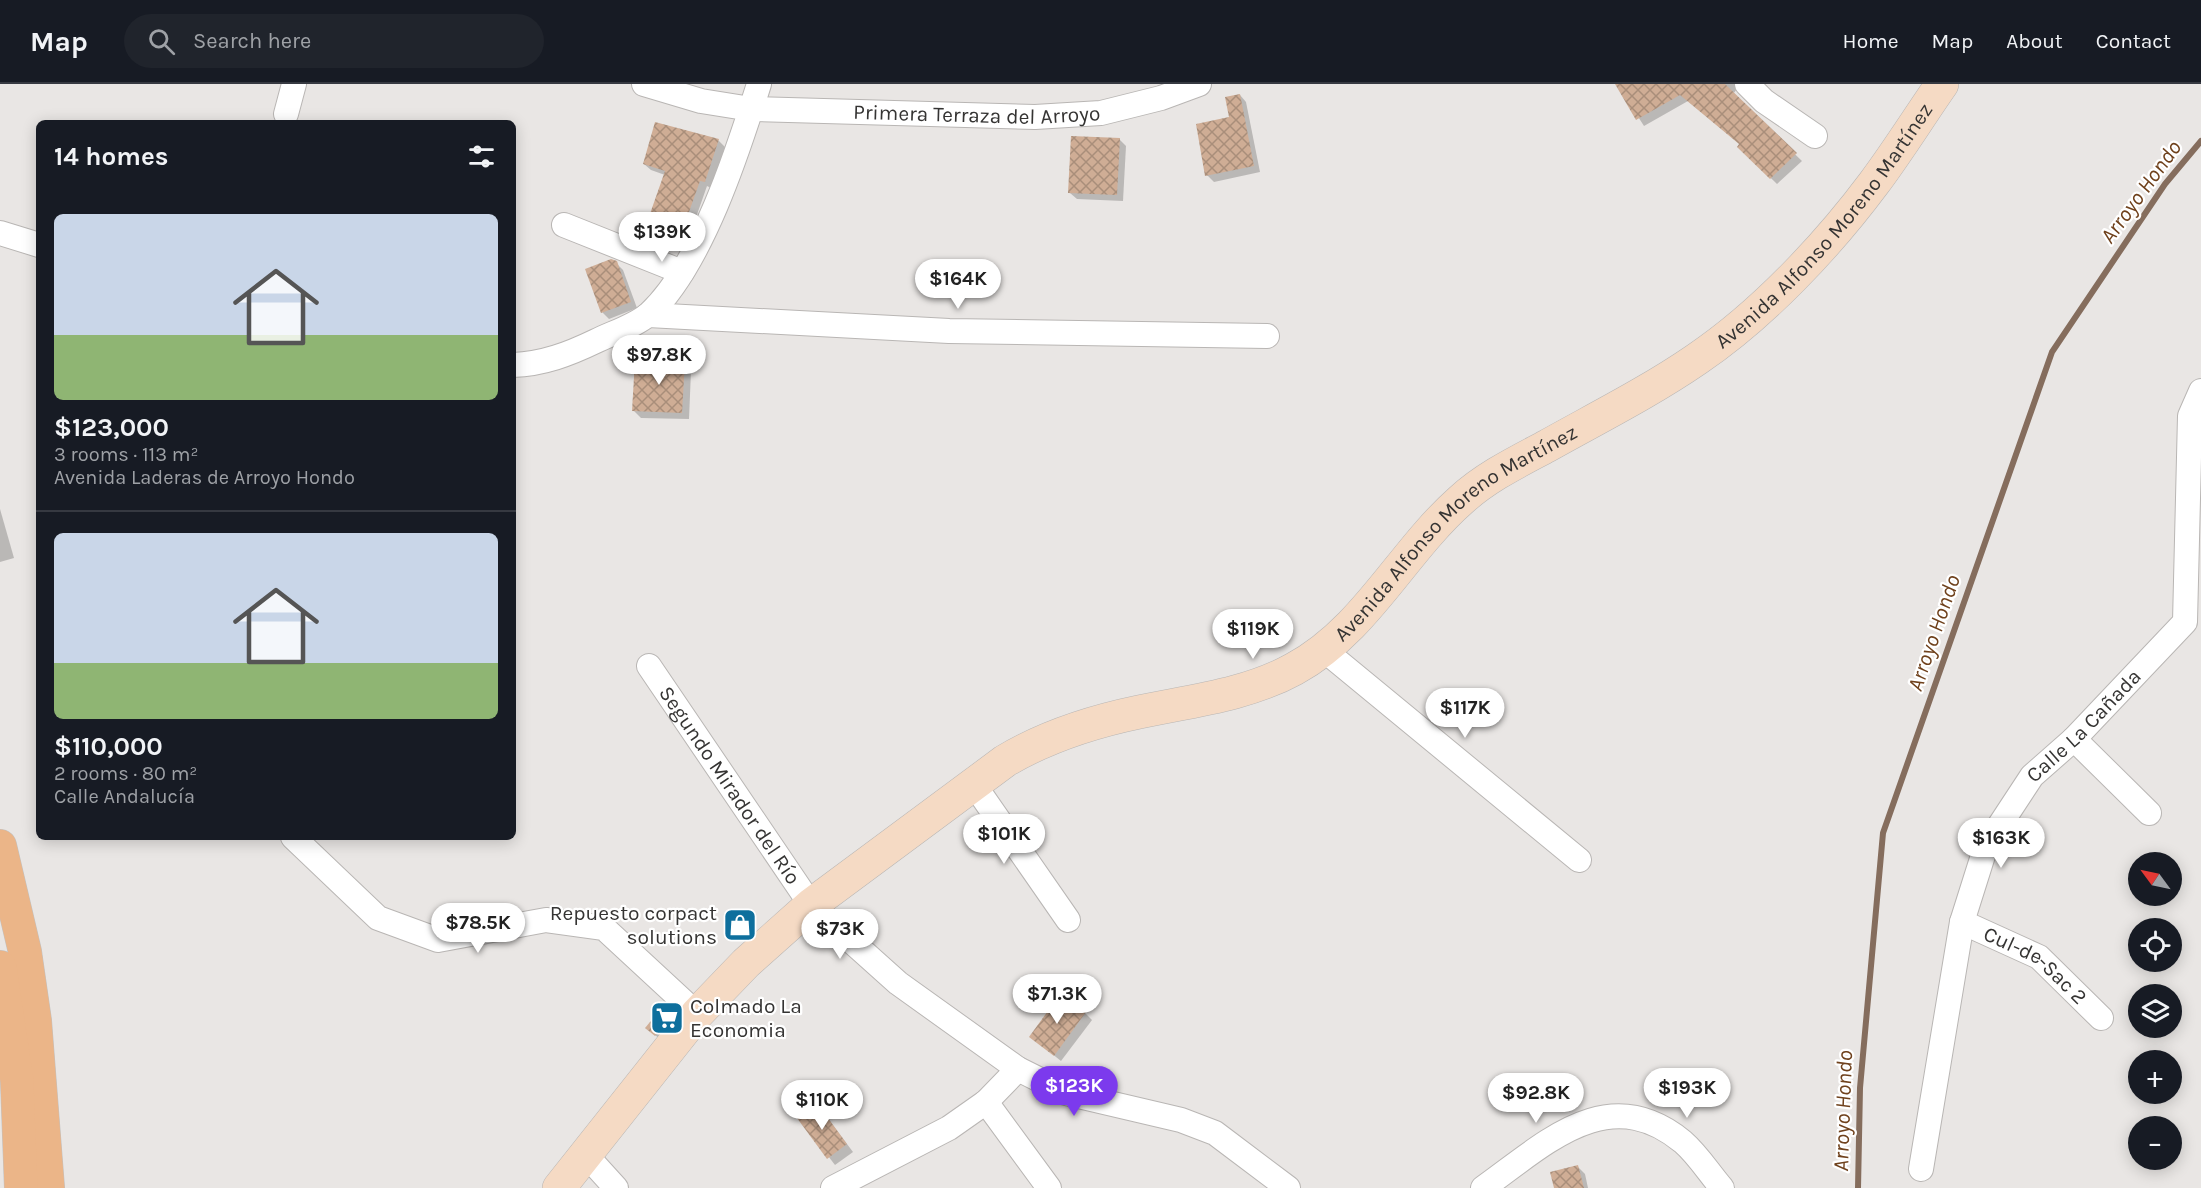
<!DOCTYPE html>
<html lang="en">
<head>
<meta charset="utf-8">
<style>
	:root { --surface:#171b24; --page:#20242c; --text:#f1f3f6; --muted:#9ea1a6; --line:#363941; --accent:#7c3aed }
	body { margin:0; font-family:Karla,sans-serif; background:var(--page); color:var(--text); height:100vh; display:flex; flex-direction:column; font-size:22px; white-space:nowrap }
	* { box-sizing:border-box; margin:0 }
	p { font-size:20px; color:var(--muted) }
	.icon { flex:none; width:33px; height:33px; fill:none; stroke:currentColor; stroke-width:2; stroke-linecap:round; stroke-linejoin:round }
	.map { position:relative; flex:1; overflow:hidden }
	.panel { position:absolute; left:36px; top:36px; width:480px; height:720px; display:flex; flex-direction:column; background:var(--surface); border-radius:9px; box-shadow:0 3px 15px #0003 }
	.panel>* { flex:none }
	.needle { width:39px; rotate:303deg }
	.controls { position:absolute; left:2128px; top:768px; display:grid; gap:12px }
	.controls a { display:grid; place-items:center; width:54px; height:54px; border-radius:50%; background:var(--surface); box-shadow:0 3px 15px #0003; font-size:30px }
	.price { position:absolute; translate:-50% -51px; padding:0 14px; border-radius:21px; background:#fff; color:#222; font-size:20px; line-height:39px; filter:drop-shadow(0 2px 3px #0008) }
	.price::after { content:''; position:absolute; left:50%; top:36px; width:18px; height:14px; margin-left:-9px; background:inherit; clip-path:polygon(0 0,100% 0,50% 100%) }
	.price.current { background:var(--accent); color:#fff }
	ul { padding:0; list-style:none }
	li { display:grid; align-content:center; gap:12px; height:318px; padding:0 18px }
	li+li { border-top:2px solid var(--line) }
	li span { display:grid; place-items:center; height:186px; border-radius:9px; color:#555 }
	li>.icon { margin-inline-start:auto }
	span .icon { width:108px; height:108px; fill:#fffc; stroke-width:1 }
	li b { font-size:26px }
	h2 { display:flex; justify-content:space-between; align-items:center; height:72px; padding:0 18px; font-size:26px }
	header { display:flex; align-items:center; gap:36px; box-sizing:border-box; height:84px; padding:0 30px; background:var(--surface); border-bottom:2px solid var(--line) }
	header strong { font-size:28px }
	nav { display:flex; gap:33px; margin-inline-start:auto; font-size:21px }
	.search { width:420px; height:54px; background:var(--page); display:flex; align-items:center; gap:15px; box-sizing:border-box; padding:0 21px; border-radius:33px; color:var(--muted); font-size:22px }
	.map>svg:first-child { display:block }
</style>
</head>
<body>
<header>
<strong>Map</strong>
<div class="search"><svg class="icon" aria-label="search" viewBox="0 0 24 24"><circle cx="10" cy="10" r="6"/><path d="M15 15l6 6"/></svg>Search here</div>
<nav><a>Home</a><a>Map</a><a>About</a><a>Contact</a></nav>
</header>
<div class="map">
<svg width="2201" height="1104" viewBox="0 0 2201 1104">
	<defs>
		<pattern id="building-cross-hatch" width="8" height="8" patternUnits="userSpaceOnUse" patternTransform="scale(1.5)"><rect width="8" height="8" fill="#cfad95"/><path d="M0 0l8 8M0 8l8-8" fill="none" stroke="#a98e7a"/></pattern>
	</defs>
	<rect width="100%" height="100%" fill="#e9e6e4"/>
	<g fill="#0003">
		<path d="M1617 0H1741L1733 10 1802 77 1777 100 1739 63 1741 61 1688 17 1644 42Z"/>
		<path d="M1240 11 1246 18 1260 88 1214 98 1207 91Z"/>
		<path d="M1119 55 1126 62 1123 117 1077 115 1070 109Z"/>
		<path d="M718 56 725 63 711 104 707 102 686 162 653 151 647 144 665 91 651 86 644 80Z"/>
		<path d="M616 179 623 186 637 224 609 235 602 228Z"/>
		<path d="M684 280 691 287 689 335 641 334 634 327Z"/>
		<path d="M0 425 14 474 0 478Z"/>
		<path d="M665 922 680 936 663 958 654 950Z"/>
		<path d="M1085 929 1092 936 1061 977 1031 953Z"/>
		<path d="M823 1028 853 1068 835 1081 799 1034Z"/>
		<path d="M1578 1083 1585 1090 1588 1104H1556Z"/>
	</g>
	<g fill="none" stroke-linecap="round" stroke-linejoin="round">
		<path stroke="#856d5d" stroke-width="6" d="M1858 1104 1860 1004 1883 749 2052 268 2165 100 2201 57"/>
	</g>
	<g fill="url(#building-cross-hatch)">
		<path d="M1615 0H1725L1797 69 1770 95 1737 63 1739 60 1680 11 1636 36Z"/>
		<path d="M1240 10 1254 82 1205 92 1196 40 1229 33 1225 13Z"/>
		<path d="M655 38 719 55 705 98 700 97 679 156 645 144 665 87 643 80Z"/>
		<path d="M1071 52 1120 54 1117 111 1068 109Z"/>
		<path d="M611 175 617 177 631 218 601 229 585 185Z"/>
		<path d="M635 276 685 278 682 329 632 327Z"/>
		<path d="M1061 909 1086 928 1054 972 1029 953Z"/>
		<path d="M665 920 674 928 655 952 645 944Z"/>
		<path d="M817 1019 847 1060 827 1075 797 1034Z"/>
		<path d="M1578 1081 1584 1104H1554L1550 1088Z"/>
	</g>
	<g fill="none" stroke-linecap="round" stroke-linejoin="round">
		<defs>
			<g id="minor">
				<path id="s1" d="M644 0 701 17 751 25 1035 33 1101 29 1161 14 1199 0"/>
				<path d="M1747 0 1764 17 1815 52"/>
				<path d="M286 30 294 0"/>
				<path d="M564 141 682 188"/>
				<path d="M0 149 39 161"/>
				<path d="M648 231 949 247 1267 252"/>
				<path d="M513 281C543 280 569 270 596 257 612 249 635 242 649 230 701 182 738 67 759 0"/>
				<path d="M1324 566 1579 776"/>
				<path id="s2" d="M649 582 811 821 898 899 1018 985 1066 1009 1181 1036 1215 1049 1288 1104"/>
				<path d="M2074 655 2149 729"/>
				<path d="M975 702 1068 836"/>
				<path d="M293 753 378 834 438 856 546 836 604 844 697 930"/>
				<path id="s3" d="M1962 838 2039 873 2101 934"/>
				<path d="M986 1018 1049 1104"/>
				<path d="M586 1071 616 1104"/>
				<path id="s4" d="M1921 1085 1962 838 1986 762 2032 692 2074 655 2185 538 2190 332 2201 307"/>
				<path d="M833 1104 949 1044 986 1018 1018 985"/>
				<path d="M1483 1104C1545 1060 1608 996 1683 1058 1698 1071 1709 1089 1722 1104"/>
			</g>
			<g id="secondary">
				<path id="s5" d="M559 1104 697 930 746 879 811 821 1005 677C1047 652 1091 638 1139 628 1191 617 1247 611 1294 585 1366 546 1401 469 1461 416 1486 393 1517 378 1547 362 1597 334 1649 308 1697 275 1762 231 1827 162 1874 99 1898 67 1919 33 1942 0"/>
			</g>
			<g id="primary">
				<path d="M0 762 25 868 35 937 48 1104"/>
				<path d="M0 883 17 997 21 1104"/>
			</g>
		</defs>
		<use href="#minor" stroke="#b9b6b4" stroke-width="26"/>
		<use href="#secondary" stroke="#b9b6b4" stroke-width="34"/>
		<use href="#primary" stroke="#c2c2c2" stroke-width="34"/>
		<use href="#minor" stroke="#fff" stroke-width="24"/>
		<use href="#secondary" stroke="#f5dac4" stroke-width="33"/>
		<use href="#primary" stroke="#ebb588" stroke-width="33"/>
	</g>
	<defs>
		<symbol id="shop-square" viewBox="-11 -11 22 22"><rect x="-9" y="-9" width="18" height="18" rx="4" fill="#0e6f9d" stroke="#fff"/><path d="M-5-2.5h2.3a2.7 3.5 0 0 1 5.4 0H5L5.5 6h-11ZM-1.5-2.5h3a1.5 2.3 0 0 0-3 0Z" fill="#fff"/></symbol>
		<symbol id="supermarket-square" viewBox="-11 -11 22 22"><rect x="-9" y="-9" width="18" height="18" rx="4" fill="#0e6f9d" stroke="#fff"/><path d="M-6-5.5h2.5l.6 2H6L4.5 2H-2.5L-4.4-4H-6ZM-1.5 3.2a1.3 1.3 0 1 0 .1 0ZM3 3.2a1.3 1.3 0 1 0 .1 0Z" fill="#fff"/></symbol>
	</defs>
	<g fill-rule="evenodd">
		<use href="#shop-square" x="721" y="822" width="38" height="38"/>
		<use href="#supermarket-square" x="648" y="915" width="38" height="38"/>
	</g>
	<g text-anchor="middle" dominant-baseline="central" stroke-width="4.5" stroke-linejoin="round" paint-order="stroke">
		<g font-size="21" fill="#353433" stroke="#fff">
			<text stroke="none"><textPath href="#s1" startOffset="336">Primera Terraza del Arroyo</textPath></text>
			<text stroke="none"><textPath href="#s5" startOffset="1626">Avenida Alfonso Moreno Martínez</textPath></text>
			<text stroke="none"><textPath href="#s5" startOffset="1140">Avenida Alfonso Moreno Martínez</textPath></text>
			<text stroke="none"><textPath href="#s4" startOffset="486">Calle La Cañada</textPath></text>
			<text stroke="none"><textPath href="#s2" startOffset="144">Segundo Mirador del Río</textPath></text>
			<text stroke="none"><textPath href="#s3" startOffset="86">Cul-de-Sac 2</textPath></text>
		</g>
		<g font-size="21" fill="#353433" stroke="#fff" text-anchor="end">
			<text x="717" y="829">Repuesto corpact<tspan x="717" dy="24">solutions</tspan></text>
			<text x="690" y="922" text-anchor="start">Colmado La<tspan x="690" dy="24">Economia</tspan></text>
		</g>
		<g font-size="22" font-style="italic" fill="#6f411c" stroke="#fff">
			<text transform="translate(2141 108) rotate(-54)">Arroyo Hondo</text>
			<text transform="translate(1934 549) rotate(-71)">Arroyo Hondo</text>
			<text transform="translate(1843 1027) rotate(-88)">Arroyo Hondo</text>
		</g>
	</g>
</svg>
<div class="controls">
<a><svg class="needle" viewBox="-14 -14 28 28"><path d="M0-13l5 13h-10z" fill="#e53935"/><path d="M0 13l5-13h-10z" fill="#9ea1a6"/></svg></a>
<a><svg class="icon" aria-label="locate" viewBox="0 0 24 24"><circle cx="12" cy="12" r="6"/><path d="M12 2v4M12 18v4M2 12h4M18 12h4"/></svg></a>
<a><svg class="icon" aria-label="layers" viewBox="0 0 24 24"><path d="M12 4l9 5-9 5-9-5zM3 14l9 5 9-5"/></svg></a>
<a>+</a>
<a>−</a>
</div>
<b class="price" style="left:662px;top:179px">$139K</b>
<b class="price" style="left:958px;top:226px">$164K</b>
<b class="price" style="left:659px;top:302px">$97.8K</b>
<b class="price" style="left:1253px;top:576px">$119K</b>
<b class="price" style="left:1465px;top:655px">$117K</b>
<b class="price" style="left:1004px;top:781px">$101K</b>
<b class="price" style="left:2001px;top:785px">$163K</b>
<b class="price" style="left:478px;top:870px">$78.5K</b>
<b class="price" style="left:840px;top:876px">$73K</b>
<b class="price" style="left:1057px;top:941px">$71.3K</b>
<b class="price current" style="left:1074px;top:1033px">$123K</b>
<b class="price" style="left:1687px;top:1035px">$193K</b>
<b class="price" style="left:1536px;top:1040px">$92.8K</b>
<b class="price" style="left:822px;top:1047px">$110K</b>
<section class="panel">
<h2>14 homes<svg class="icon" aria-label="filters" viewBox="0 0 24 24"><path d="M4 7h16M4 17h16"/><circle cx="9" cy="7" r="2"/><circle cx="15" cy="17" r="2"/></svg></h2>
<ul>
<li><span style="background:linear-gradient(#c9d6e8 65%,#8fb573 0)"><svg class="icon" aria-label="home" viewBox="0 0 24 24"><path d="M3 11l9-7 9 7M6 9v11h12V9"/></svg></span><div><b>$123,000</b><p>3 rooms · 113 m²</p><p>Avenida Laderas de Arroyo Hondo</p></div></li>
<li><span style="background:linear-gradient(#c9d6e8 70%,#8fb573 0)"><svg class="icon" aria-label="home" viewBox="0 0 24 24"><path d="M3 11l9-7 9 7M6 9v11h12V9"/></svg></span><div><b>$110,000</b><p>2 rooms · 80 m²</p><p>Calle Andalucía</p></div></li>
</ul>
</section>
</div>
</body>
</html>
